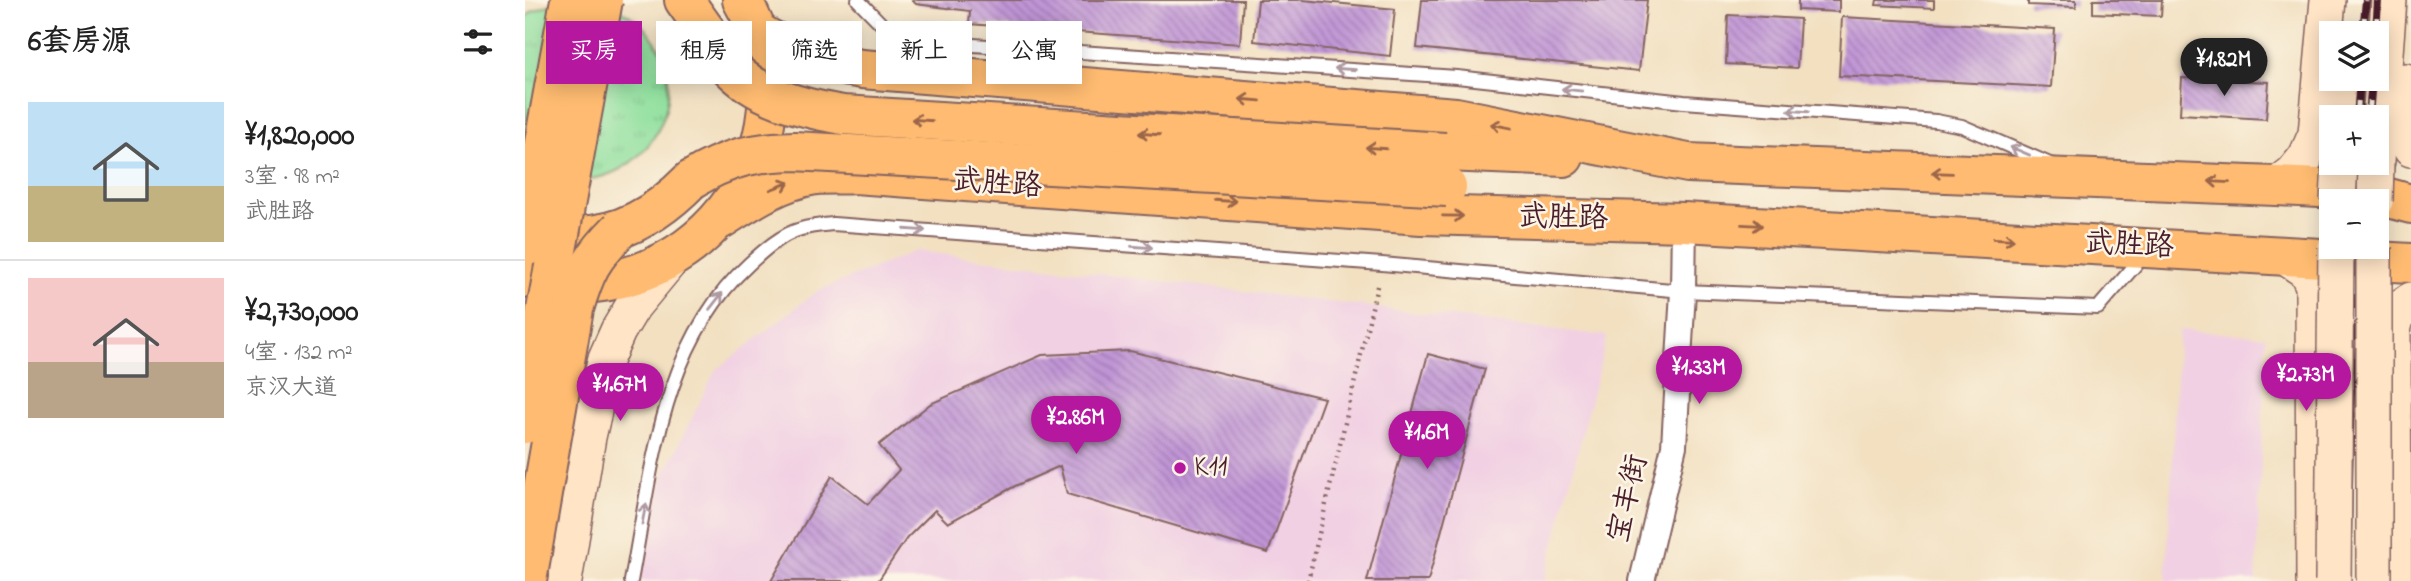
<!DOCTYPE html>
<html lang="zh">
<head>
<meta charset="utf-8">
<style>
	:root { --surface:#fff; --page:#f6f6f6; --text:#222; --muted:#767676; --line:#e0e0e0; --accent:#b5179e }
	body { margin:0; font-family:"Indie Flower","LXGW WenKai TC",sans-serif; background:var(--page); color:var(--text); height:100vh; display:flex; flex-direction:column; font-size:26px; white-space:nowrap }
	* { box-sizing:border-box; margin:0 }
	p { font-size:23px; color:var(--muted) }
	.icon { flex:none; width:38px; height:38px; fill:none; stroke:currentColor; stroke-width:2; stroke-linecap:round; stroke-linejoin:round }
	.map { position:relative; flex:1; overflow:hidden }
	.sheet { display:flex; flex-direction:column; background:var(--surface); width:525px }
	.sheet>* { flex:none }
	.banner { position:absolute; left:21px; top:21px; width:665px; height:63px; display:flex; gap:14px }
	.fabs { position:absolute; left:1794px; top:21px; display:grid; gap:14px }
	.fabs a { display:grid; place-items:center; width:70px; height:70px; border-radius:0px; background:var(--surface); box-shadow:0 4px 18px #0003; font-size:35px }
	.price { position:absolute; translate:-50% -60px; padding:0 16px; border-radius:24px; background:var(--accent); color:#fff; font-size:23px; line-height:46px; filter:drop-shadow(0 2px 4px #0008) }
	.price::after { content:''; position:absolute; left:50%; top:42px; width:21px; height:16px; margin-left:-10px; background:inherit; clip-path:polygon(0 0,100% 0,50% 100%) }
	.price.current { background:#222; color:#fff }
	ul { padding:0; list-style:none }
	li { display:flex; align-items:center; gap:21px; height:175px; padding:0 28px }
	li+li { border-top:2px solid var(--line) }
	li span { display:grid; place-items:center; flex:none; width:196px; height:140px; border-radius:0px; color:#555 }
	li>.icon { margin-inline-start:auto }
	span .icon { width:84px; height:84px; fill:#fffc; stroke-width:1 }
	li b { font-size:30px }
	h2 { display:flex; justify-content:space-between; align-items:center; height:84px; padding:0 28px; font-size:30px }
	.pill { padding:0 24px; border-radius:0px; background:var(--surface); box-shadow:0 4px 18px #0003; font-size:24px; line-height:63px }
	.pill.current { background:var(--accent); color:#fff }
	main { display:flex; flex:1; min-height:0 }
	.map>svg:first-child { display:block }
</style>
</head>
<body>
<main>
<section class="sheet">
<h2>6套房源<svg class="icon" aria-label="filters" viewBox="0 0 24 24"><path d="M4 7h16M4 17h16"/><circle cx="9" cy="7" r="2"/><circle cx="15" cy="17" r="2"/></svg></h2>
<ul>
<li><span style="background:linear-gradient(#bfe0f5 60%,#c2b280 0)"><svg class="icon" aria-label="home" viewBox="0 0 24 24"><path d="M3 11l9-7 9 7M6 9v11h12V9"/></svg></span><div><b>¥1,820,000</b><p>3室 · 98 m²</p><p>武胜路</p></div></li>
<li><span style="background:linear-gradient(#f6c9c9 60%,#b9a48a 0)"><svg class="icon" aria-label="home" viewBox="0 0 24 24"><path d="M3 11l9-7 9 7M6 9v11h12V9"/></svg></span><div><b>¥2,730,000</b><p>4室 · 132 m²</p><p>京汉大道</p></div></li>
</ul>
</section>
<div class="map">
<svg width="1886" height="581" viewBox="0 0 1886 581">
	<defs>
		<pattern id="grass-tufts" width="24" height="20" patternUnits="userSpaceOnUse" patternTransform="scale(1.75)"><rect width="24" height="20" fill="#90e09f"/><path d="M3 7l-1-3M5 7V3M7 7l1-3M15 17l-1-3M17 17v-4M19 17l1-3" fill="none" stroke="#7ec089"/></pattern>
		<pattern id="building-back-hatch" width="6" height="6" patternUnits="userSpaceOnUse" patternTransform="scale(1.75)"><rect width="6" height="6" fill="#c095d6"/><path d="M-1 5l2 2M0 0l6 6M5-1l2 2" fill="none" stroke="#9e79ae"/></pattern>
	</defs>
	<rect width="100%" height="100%" fill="#fcf5e5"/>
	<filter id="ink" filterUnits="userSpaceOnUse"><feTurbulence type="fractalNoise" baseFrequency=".0143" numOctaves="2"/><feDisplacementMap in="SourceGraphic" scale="14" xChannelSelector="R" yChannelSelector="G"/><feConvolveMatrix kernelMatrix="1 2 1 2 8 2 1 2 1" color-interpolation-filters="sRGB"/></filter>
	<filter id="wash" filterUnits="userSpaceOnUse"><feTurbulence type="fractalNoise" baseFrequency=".00686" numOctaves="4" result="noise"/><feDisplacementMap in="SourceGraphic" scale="28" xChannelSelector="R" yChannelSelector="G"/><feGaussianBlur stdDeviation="1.57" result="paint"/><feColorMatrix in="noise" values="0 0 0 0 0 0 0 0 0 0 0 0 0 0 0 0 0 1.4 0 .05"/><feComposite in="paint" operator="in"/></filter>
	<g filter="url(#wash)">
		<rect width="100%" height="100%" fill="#f2e0c1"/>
		<g fill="#f1d0e3">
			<path d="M391 251 1082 336 1020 581H106L140 472 190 371 292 291Z"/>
			<path d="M1654 330 1741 336 1731 581H1641Z"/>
		</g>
		<path fill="url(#grass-tufts)" stroke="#6d8065" stroke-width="2" d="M37 0C47 0 59 0 69 0 85 2 99 11 112 21 177 76 134 181 50 180 34 179 14 167 0 161V18L8 11Z"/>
		<g id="blocks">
			<g fill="url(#building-back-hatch)">
				<path d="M387 0H718L715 44 444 24 445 11 391 4Z"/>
				<path d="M733 0H778L870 9 865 56 729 41Z"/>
				<path d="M897 0H1122L1114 71 892 48Z"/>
				<path d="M1273 0H1314V12L1273 10Z"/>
				<path d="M1352 0H1409V8L1351 5Z"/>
				<path d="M1503 0H1551V7L1503 5Z"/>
				<path d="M1568 0H1637L1636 16 1568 13Z"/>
				<path d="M1203 15 1275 19 1272 68 1201 64Z"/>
				<path d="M1317 17 1530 29 1526 87 1314 76Z"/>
				<path d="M1657 78 1744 82 1741 119 1655 114Z"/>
				<path d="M605 351 799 398 743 553 542 494 535 466 490 486 423 523 410 510 382 538 353 581H246L307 476 343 504 374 470 354 445 405 404 517 355Z"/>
				<path d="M903 354 960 369 903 581H842Z"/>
			</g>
		</g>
	</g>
	<g filter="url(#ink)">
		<use href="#blocks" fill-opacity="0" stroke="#856360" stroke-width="2"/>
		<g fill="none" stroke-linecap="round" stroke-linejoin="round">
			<defs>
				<g id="lane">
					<path d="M333 0 372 40 932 77 1159 102 1411 121 1437 126 1525 164"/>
					<path d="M106 581C127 471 136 344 224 264 238 251 257 234 276 229 286 226 298 225 308 224L857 264 1158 291 1573 308 1620 254"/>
				</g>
				<path id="street" d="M1117 581 1149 446 1158 291 1159 222"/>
				<g id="secondary">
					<path d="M1880 81 1877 120 1886 149"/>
					<path d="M1818 117 1821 79"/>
					<path d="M1852 161 1864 0"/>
					<path d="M1751 186 1768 173 1781 157 1791 134 1803 0"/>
					<path d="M1757 255 1781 271 1788 285 1789 581"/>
					<path d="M39 581 63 437 81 358 93 331 108 306 146 260"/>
					<path d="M1869 581 1868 331C1871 317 1874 307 1886 300"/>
				</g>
				<g id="primary">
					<path d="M159 0 181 31"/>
					<path d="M231 31C266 52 296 63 337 69L931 117 1163 163 1751 186 1835 190 1886 204"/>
					<path d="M920 152 1039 157"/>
					<path d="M196 219C225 200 256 180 291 175 304 174 317 175 330 174L896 215 1159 222 1886 263"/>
					<path d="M5 226C68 251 122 225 166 180"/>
					<path d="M0 277C161 321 302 147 217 0"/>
				</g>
			</defs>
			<use href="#lane" stroke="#856360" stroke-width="16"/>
			<use href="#street" stroke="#856360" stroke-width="28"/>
			<use href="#secondary" stroke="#856360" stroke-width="38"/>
			<use href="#primary" stroke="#856360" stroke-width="42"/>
			<path stroke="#856360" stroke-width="4.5" stroke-dasharray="2 5" stroke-linecap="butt" d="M783 581 853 282"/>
			<use href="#lane" stroke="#fff" stroke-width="12"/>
			<use href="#street" stroke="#fff" stroke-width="24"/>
			<use href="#secondary" stroke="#ffe4c6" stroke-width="35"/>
			<use href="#primary" stroke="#febb71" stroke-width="38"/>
			<defs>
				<g id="rail">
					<path d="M1838 33 1841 0"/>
					<path d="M1851 33 1853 0"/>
					<path d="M1832 117 1835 79"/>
					<path d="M1844 117 1847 79"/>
					<path d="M1830 201 1831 163"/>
					<path d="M1842 201 1843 163"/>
					<path d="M1822 581 1829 247"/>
					<path d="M1837 581 1842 247"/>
				</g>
			</defs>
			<use href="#rail" stroke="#4a1f2b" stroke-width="8"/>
			<use href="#rail" stroke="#fcf5e5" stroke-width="5" stroke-dasharray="16" stroke-linecap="butt"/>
			<defs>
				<g id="secondary-bridge">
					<path d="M1813 201 1815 163"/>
					<path d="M1850 201 1851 163"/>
					<path d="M1808 581 1811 247"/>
					<path d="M1849 581V247"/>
				</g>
				<g id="primary-bridge">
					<path d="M181 31C187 42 193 54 201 63 230 97 277 108 318 115L920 152"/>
					<path d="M166 180C201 158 228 152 269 151L922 187"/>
					<path d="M0 247 45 0"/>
					<path d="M0 424 78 0"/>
					<path d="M2 581 49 309C60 271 67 257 95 229"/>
				</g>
			</defs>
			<use href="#secondary-bridge" stroke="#856360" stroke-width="38" stroke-linecap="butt"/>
			<use href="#primary-bridge" stroke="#856360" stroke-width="42" stroke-linecap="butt"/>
			<use href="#secondary-bridge" stroke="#ffe4c6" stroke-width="35"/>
			<use href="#primary-bridge" stroke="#febb71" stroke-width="38"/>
		</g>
		<defs><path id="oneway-shaft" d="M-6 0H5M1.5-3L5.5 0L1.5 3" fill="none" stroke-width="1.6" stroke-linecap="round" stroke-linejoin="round" transform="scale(1.75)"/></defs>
		<g stroke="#ae9aa0">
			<use href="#oneway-shaft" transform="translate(820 69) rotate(-176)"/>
			<use href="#oneway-shaft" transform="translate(1047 90) rotate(-174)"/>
			<use href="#oneway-shaft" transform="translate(1273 111) rotate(-176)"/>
			<use href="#oneway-shaft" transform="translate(1495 151) rotate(-157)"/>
			<use href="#oneway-shaft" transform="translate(390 230) rotate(4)"/>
			<use href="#oneway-shaft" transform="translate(617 247) rotate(4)"/>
			<use href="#oneway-shaft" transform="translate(191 301) rotate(-52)"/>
			<use href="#oneway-shaft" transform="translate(119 514) rotate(-79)"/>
		</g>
		<g stroke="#9b654a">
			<use href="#oneway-shaft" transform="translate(725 100) rotate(-175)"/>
			<use href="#oneway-shaft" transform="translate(397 120) rotate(-176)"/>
			<use href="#oneway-shaft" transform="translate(976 126) rotate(-169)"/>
			<use href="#oneway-shaft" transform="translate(624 134) rotate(-176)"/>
			<use href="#oneway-shaft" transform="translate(851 148) rotate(-176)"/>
			<use href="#oneway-shaft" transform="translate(1417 173) rotate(-178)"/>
			<use href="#oneway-shaft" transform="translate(1694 182) rotate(-177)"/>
			<use href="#oneway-shaft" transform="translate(255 186) rotate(-21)"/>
			<use href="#oneway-shaft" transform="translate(701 201) rotate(4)"/>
			<use href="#oneway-shaft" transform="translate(928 216) rotate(1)"/>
			<use href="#oneway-shaft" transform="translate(1227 225) rotate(3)"/>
			<use href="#oneway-shaft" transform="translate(1479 239) rotate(3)"/>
		</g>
	</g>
	<circle fill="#b5179e" stroke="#fcf5e5" stroke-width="2.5" cx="655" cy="468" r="7"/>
	<g text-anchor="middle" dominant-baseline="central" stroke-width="5" stroke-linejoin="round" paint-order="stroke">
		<g font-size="30" fill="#4a1f2b" stroke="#fcf5e5">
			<text transform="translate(472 185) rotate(4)">武胜路</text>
			<text transform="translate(1038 219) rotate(1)">武胜路</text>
			<text transform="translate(1604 246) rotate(3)">武胜路</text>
			<text transform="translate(1104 499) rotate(-77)">宝丰街</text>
		</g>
		<g font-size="30" fill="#4a1f2b" stroke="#fcf5e5" text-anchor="start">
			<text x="669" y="468">K11</text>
		</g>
	</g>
</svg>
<div class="fabs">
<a><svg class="icon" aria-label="layers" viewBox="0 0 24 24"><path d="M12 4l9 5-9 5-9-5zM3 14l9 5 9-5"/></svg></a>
<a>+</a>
<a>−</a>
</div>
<b class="price current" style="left:1699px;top:98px">¥1.82M</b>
<b class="price" style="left:1174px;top:406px">¥1.33M</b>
<b class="price" style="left:1781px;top:413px">¥2.73M</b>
<b class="price" style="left:95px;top:423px">¥1.67M</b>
<b class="price" style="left:551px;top:456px">¥2.86M</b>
<b class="price" style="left:902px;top:471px">¥1.6M</b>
<div class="banner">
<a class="pill current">买房</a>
<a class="pill">租房</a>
<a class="pill">筛选</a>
<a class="pill">新上</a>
<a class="pill">公寓</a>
</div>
</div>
</main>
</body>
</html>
